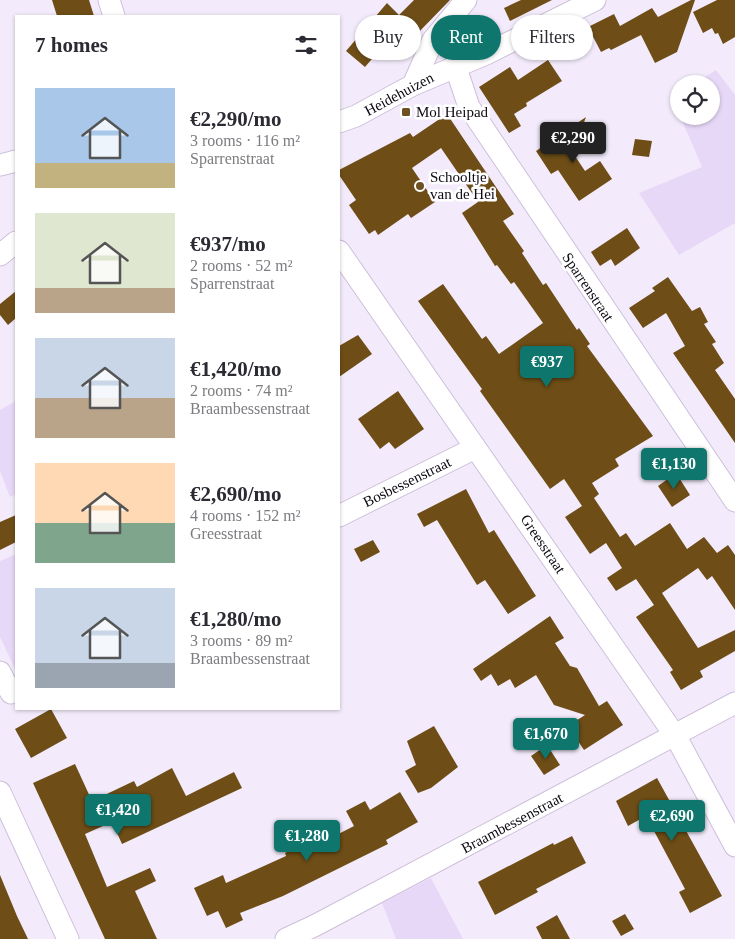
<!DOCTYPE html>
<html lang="en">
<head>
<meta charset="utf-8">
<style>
	:root { --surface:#fff; --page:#f2f2f3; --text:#2b2b33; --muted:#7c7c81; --accent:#0f766e }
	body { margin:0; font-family:Georgia,serif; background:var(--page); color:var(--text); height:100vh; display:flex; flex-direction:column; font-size:19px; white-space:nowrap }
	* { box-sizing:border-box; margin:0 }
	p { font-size:16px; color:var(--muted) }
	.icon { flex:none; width:28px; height:28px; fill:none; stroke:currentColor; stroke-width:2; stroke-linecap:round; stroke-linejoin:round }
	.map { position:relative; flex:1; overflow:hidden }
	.side { position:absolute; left:15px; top:15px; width:325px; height:695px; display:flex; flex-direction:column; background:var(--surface); border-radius:0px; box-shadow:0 1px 4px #0004 }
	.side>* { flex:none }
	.guide { position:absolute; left:355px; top:15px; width:305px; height:45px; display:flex; gap:10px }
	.fabs { position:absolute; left:670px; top:75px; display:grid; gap:10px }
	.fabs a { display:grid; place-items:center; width:50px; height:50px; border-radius:50%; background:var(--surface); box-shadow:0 1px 4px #0004; font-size:25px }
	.price { position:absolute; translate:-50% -42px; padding:0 11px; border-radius:5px; background:var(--accent); color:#fff; font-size:16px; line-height:32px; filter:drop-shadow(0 1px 2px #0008) }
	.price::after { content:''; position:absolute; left:50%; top:30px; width:15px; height:11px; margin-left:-8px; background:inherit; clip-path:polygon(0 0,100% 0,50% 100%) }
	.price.current { background:#222; color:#fff }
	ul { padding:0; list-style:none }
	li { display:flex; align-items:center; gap:15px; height:125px; padding:0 20px }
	li span { display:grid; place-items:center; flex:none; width:140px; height:100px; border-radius:0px; color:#555 }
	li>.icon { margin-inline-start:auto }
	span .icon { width:60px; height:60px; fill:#fffc; stroke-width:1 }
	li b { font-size:21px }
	h2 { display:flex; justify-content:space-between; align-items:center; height:60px; padding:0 20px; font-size:21px }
	.chip { padding:0 18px; border-radius:22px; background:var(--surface); box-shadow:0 1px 4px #0004; font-size:18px; line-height:45px }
	.chip.current { background:var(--accent); color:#fff }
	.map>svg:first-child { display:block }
</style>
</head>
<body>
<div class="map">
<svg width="735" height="939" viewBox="0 0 735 939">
	<rect width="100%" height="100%" fill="#f3ebfb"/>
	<g fill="#e8d8f8">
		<path d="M716 70 735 95V223L679 255 639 193 702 167 680 116H711V84H694Z"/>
		<path d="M16 401V494L10 497 0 471V410Z"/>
		<path d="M16 554V671L0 637V561Z"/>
		<path d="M431 878 463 939H396L382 903Z"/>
	</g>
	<g fill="#6e4e16">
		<path d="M52 0H89L94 16H57Z"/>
		<path d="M414 0H450L415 36 403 23 365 67 346 51 387 3 399 15Z"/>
		<path d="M521 0H552L510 21 504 8Z"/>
		<path d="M691 0H695L677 52 655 63 641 35 611 50 609 48 601 52 588 27 614 14 620 26 652 8 658 17Z"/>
		<path d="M717 0H735V37L723 44 718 33 715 34 712 28 703 33 693 12Z"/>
		<path d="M548 60 562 81 526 103 527 106 514 114 521 126 509 133 479 87 510 67 518 80Z"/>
		<path d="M447 114 514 214 503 221 524 251 522 253 543 285 546 283 577 330 579 328 590 344 587 346 653 436 615 459 619 466 592 483 599 494 594 498 620 537 626 533 635 546 670 523 687 549 704 537 717 553 728 545 735 555V610L712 576 707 580 698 568 662 593 698 648 735 630V651L700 671 703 677 681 690 670 672 673 670 636 617 654 605 636 579 616 591 607 578 622 568 606 543 590 554 565 517 582 506 564 479 550 489 480 391 482 389 418 301 443 284 482 339 486 336 499 354 543 323 514 282 511 284 497 265 495 266 462 213 478 202 441 148 412 168 435 202 411 218 408 214 378 235 375 230 369 234 349 205 356 200 339 175V170L410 133 413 137Z"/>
		<path d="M586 117 577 141 571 150 585 171 600 161 612 179 579 201 558 170 551 174 536 151Z"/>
		<path d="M635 139 652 141 649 157 632 155Z"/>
		<path d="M627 228 640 248 615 266 611 259 600 266 591 252Z"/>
		<path d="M668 277 692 311 700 307 708 322 704 324 716 342 712 344 724 363 715 370 735 399V443L673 353 685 346 666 313 643 328 629 308 655 291 652 288Z"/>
		<path d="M16 291V318L8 325 0 315V304Z"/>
		<path d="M358 335 372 354 339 377V346Z"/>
		<path d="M398 391 424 429 395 449 389 442 380 449 358 419Z"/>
		<path d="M676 473 690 495 672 507 658 486Z"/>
		<path d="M466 489 489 533 494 530 536 596 508 614 485 580 477 585 437 520 424 527 417 514Z"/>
		<path d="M16 515V542L0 550V522Z"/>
		<path d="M373 540 380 552 361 562 354 549Z"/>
		<path d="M550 616 564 638 555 643 570 666 577 668 599 706 607 701 623 725 584 750 568 726 585 715 554 705 536 675 515 688 510 679 498 686 491 674 481 681 473 669Z"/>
		<path d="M51 709 67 738 31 758 15 729Z"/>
		<path d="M434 726 458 767 431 788 418 793 405 771 416 765 407 741Z"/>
		<path d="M547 745 560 765 544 775 531 756Z"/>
		<path d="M75 764 92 801 134 781 137 787 172 768 186 796 234 772 242 788 122 844 112 822 85 834 107 887 150 868 156 881 135 891 157 939H105L33 783Z"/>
		<path d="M657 778 722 896 690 913 679 892 685 889 646 816 628 826 616 801Z"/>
		<path d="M400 792 418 822 386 840 388 844 283 896 240 913 243 920 226 928 218 911 207 916 194 888 223 875 226 883 286 856 285 853 305 843 309 849 354 826 346 811 365 801 370 810Z"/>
		<path d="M572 836 586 863 536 889 538 892 495 915 478 882 553 843 554 845Z"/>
		<path d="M0 875 17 916 28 939H0Z"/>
		<path d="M625 914 634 929 621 936 612 921Z"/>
		<path d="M557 915 570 939H542L536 927Z"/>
	</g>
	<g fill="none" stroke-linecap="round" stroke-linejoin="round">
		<defs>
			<g id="minor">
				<path d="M109 0 114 16"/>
				<path d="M455 65 469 107 735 501"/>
				<path d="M413 85 433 40 466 0"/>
				<path d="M339 122 356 116 413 85 486 54 595 0"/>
				<path d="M0 165 16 161"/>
				<path d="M339 251 676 737 735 846"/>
				<path d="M0 255 16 242"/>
				<path d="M339 516 475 448"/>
				<path d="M0 672 11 693 16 690"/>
				<path d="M0 792 68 939"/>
				<path d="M286 939 316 925 735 703"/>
			</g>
		</defs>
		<use href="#minor" stroke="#cdbfda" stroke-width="23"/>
		<use href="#minor" stroke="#fff" stroke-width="21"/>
	</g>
	<g fill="#6c5023" stroke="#fff" stroke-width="2">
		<rect x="401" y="107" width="10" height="10" rx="2.5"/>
		<circle cx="420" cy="186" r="5"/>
	</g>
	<g text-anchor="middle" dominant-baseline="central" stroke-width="5" stroke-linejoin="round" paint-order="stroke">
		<g font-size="15" fill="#0e0912" stroke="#fff">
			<text transform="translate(399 94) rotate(-28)">Heidehuizen</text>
			<text transform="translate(588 287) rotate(56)">Sparrenstraat</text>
			<text transform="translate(407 482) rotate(-26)">Bosbessenstraat</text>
			<text transform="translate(543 544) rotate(56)">Greesstraat</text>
			<text transform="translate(512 823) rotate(-28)">Braambessenstraat</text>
		</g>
		<g font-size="15" fill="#0e0912" stroke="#fff" text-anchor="start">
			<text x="416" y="112">Mol Heipad</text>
			<text x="430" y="177">Schooltje<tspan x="430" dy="17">van de Hei</tspan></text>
		</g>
	</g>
</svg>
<div class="fabs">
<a><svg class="icon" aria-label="locate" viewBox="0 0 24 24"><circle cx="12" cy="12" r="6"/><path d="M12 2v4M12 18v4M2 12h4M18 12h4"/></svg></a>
</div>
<b class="price current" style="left:573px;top:164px">€2,290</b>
<b class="price" style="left:547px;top:388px">€937</b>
<b class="price" style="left:674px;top:490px">€1,130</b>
<b class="price" style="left:546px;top:760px">€1,670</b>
<b class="price" style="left:118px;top:836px">€1,420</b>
<b class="price" style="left:672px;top:842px">€2,690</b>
<b class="price" style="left:307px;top:862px">€1,280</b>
<div class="guide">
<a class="chip">Buy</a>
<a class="chip current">Rent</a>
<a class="chip">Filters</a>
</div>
<section class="side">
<h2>7 homes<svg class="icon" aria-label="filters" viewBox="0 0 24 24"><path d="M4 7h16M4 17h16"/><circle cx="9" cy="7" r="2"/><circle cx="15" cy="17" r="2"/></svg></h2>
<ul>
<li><span style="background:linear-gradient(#a9c7e8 75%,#c2b280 0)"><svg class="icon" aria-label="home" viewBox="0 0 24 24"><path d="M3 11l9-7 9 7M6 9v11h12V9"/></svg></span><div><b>€2,290/mo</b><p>3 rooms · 116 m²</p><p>Sparrenstraat</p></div></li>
<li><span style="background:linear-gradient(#dfe7d0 75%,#b9a48a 0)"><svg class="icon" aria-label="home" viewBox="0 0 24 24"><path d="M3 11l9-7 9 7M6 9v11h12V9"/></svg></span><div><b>€937/mo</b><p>2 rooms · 52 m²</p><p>Sparrenstraat</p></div></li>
<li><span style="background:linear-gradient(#c9d6e8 60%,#b9a48a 0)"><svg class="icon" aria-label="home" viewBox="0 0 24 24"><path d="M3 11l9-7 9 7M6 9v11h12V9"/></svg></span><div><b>€1,420/mo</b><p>2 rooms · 74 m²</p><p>Braambessenstraat</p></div></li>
<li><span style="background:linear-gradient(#ffd9b3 60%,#7fa58c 0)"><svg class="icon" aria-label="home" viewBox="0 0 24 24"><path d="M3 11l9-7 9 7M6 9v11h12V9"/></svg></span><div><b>€2,690/mo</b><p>4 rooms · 152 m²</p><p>Greesstraat</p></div></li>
<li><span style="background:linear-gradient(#c9d6e8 75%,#9aa5b1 0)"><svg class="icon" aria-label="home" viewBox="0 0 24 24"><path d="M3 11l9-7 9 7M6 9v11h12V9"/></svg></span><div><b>€1,280/mo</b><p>3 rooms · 89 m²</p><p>Braambessenstraat</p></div></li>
</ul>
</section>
</div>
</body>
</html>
